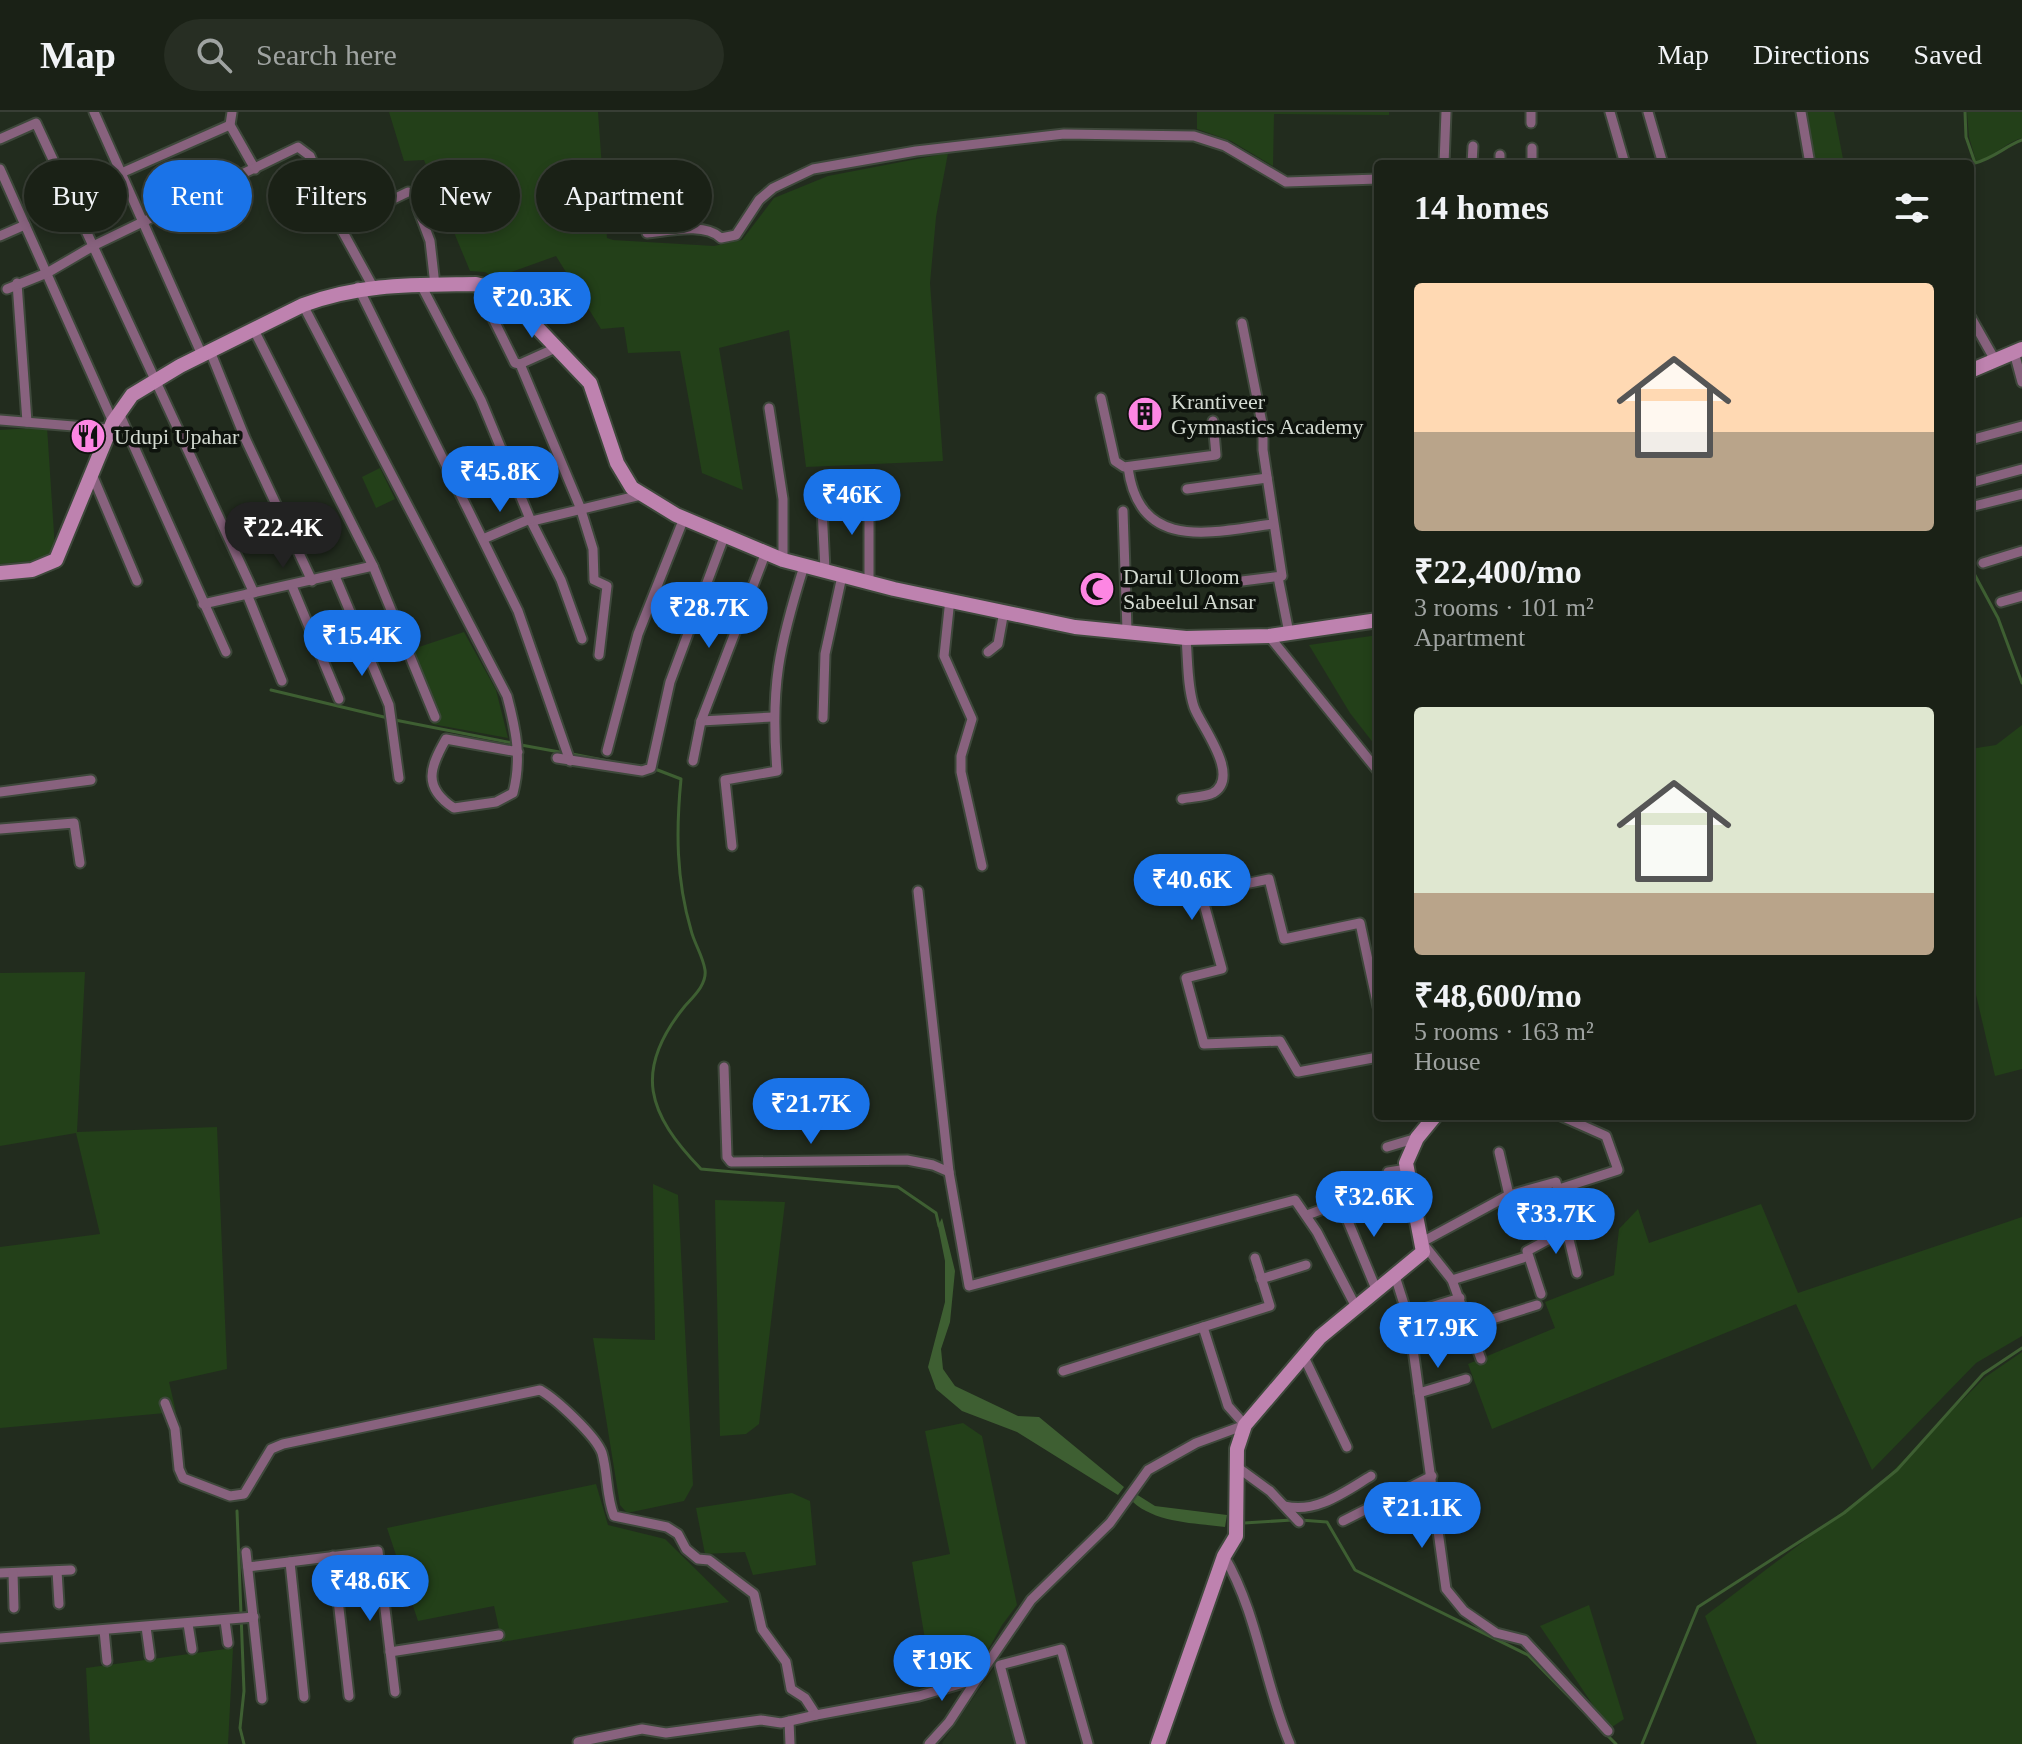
<!DOCTYPE html>
<html lang="en">
<head>
<meta charset="utf-8">
<style>
	:root { --surface:#1a2116; --page:#272e23; --text:#f1f3f6; --muted:#9fa3a1; --line:#383e35; --accent:#1a73e8 }
	body { margin:0; font-family:Georgia,serif; background:var(--page); color:var(--text); height:100vh; display:flex; flex-direction:column; font-size:30px; white-space:nowrap }
	* { box-sizing:border-box; margin:0 }
	p { font-size:26px; color:var(--muted) }
	.icon { flex:none; width:44px; height:44px; fill:none; stroke:currentColor; stroke-width:2; stroke-linecap:round; stroke-linejoin:round }
	.map { position:relative; flex:1; overflow:hidden }
	.sheet { position:absolute; left:1374px; top:48px; width:600px; height:960px; display:flex; flex-direction:column; background:var(--surface); border-radius:8px; box-shadow:0 4px 12px #0003,0 0 0 2px var(--line) }
	.sheet>* { flex:none }
	.hud { position:absolute; left:24px; top:48px; width:760px; height:72px; display:flex; gap:16px }
	.price { position:absolute; translate:-50% -68px; padding:0 18px; border-radius:28px; background:var(--accent); color:#fff; font-size:26px; line-height:52px; filter:drop-shadow(0 2px 4px #0008) }
	.price::after { content:''; position:absolute; left:50%; top:48px; width:24px; height:18px; margin-left:-12px; background:inherit; clip-path:polygon(0 0,100% 0,50% 100%) }
	.price.on { background:#222; color:#fff }
	ul { padding:0; list-style:none }
	li { display:grid; align-content:center; gap:16px; height:424px; padding:0 40px }
	li span { display:grid; place-items:center; height:248px; border-radius:8px; color:#555 }
	li>.icon { margin-inline-start:auto }
	span .icon { width:144px; height:144px; fill:#fffc; stroke-width:1 }
	li b { font-size:34px }
	h2 { display:flex; justify-content:space-between; align-items:center; height:96px; padding:0 40px; font-size:34px }
	.pill { padding:0 28px; border-radius:36px; background:var(--surface); box-shadow:0 4px 12px #0003,0 0 0 2px var(--line); font-size:28px; line-height:72px }
	.pill.on { background:var(--accent); color:#fff }
	header { display:flex; align-items:center; gap:48px; box-sizing:border-box; height:112px; padding:0 40px; background:var(--surface); border-bottom:2px solid var(--line) }
	header strong { font-size:38px }
	nav { display:flex; gap:44px; margin-inline-start:auto; font-size:28px }
	.search { width:560px; height:72px; background:var(--page); display:flex; align-items:center; gap:20px; box-sizing:border-box; padding:0 28px; border-radius:44px; color:var(--muted); font-size:30px }
	.map>svg:first-child { display:block }
</style>
</head>
<body>
<header>
<strong>Map</strong>
<div class="search"><svg class="icon" aria-label="search" viewBox="0 0 24 24"><circle cx="10" cy="10" r="6"/><path d="M15 15l6 6"/></svg>Search here</div>
<nav><a>Map</a><a>Directions</a><a>Saved</a></nav>
</header>
<div class="map">
<svg width="2022" height="1632" viewBox="0 0 2022 1632">
	<rect width="100%" height="100%" fill="#222c1e"/>
	<path fill="#263521" d="M998 1550 1019 1632H943L942 1631Z"/>
	<g fill="#234019">
		<path d="M389 0H598L607 126 613 128 714 134 742 128 774 86 828 64 948 41 936 105 930 171 943 349 806 355 789 218 719 236 743 378 702 361 680 239 628 241 624 215 601 217 556 144 495 166 485 160 470 159 424 48 404 49Z"/>
		<path d="M1197 0H1389V3L1274 2 1273 54 1231 29 1197 17Z"/>
		<path d="M1806 0H1834L1844 52H1816Z"/>
		<path d="M1967 0H2022V26C2004 31 1995 45 1976 49L1969 25Z"/>
		<path d="M47 315 55 437 39 448 0 452V318Z"/>
		<path d="M380 356 395 387 376 396 362 365Z"/>
		<path d="M464 520 496 578 508 626 432 612 404 540Z"/>
		<path d="M1378 523V637L1350 601 1309 533Z"/>
		<path d="M2022 613V957L1995 964 1970 857V637L1996 633Z"/>
		<path d="M85 860 77 1020 217 1015 227 1257 169 1270 176 1300 0 1316V1135L100 1122 76 1021 0 1034V861Z"/>
		<path d="M653 1072 678 1083 693 1373 684 1389 627 1401 620 1393 593 1226 655 1228Z"/>
		<path d="M715 1088 785 1090 759 1312 746 1322 720 1324Z"/>
		<path d="M1761 1092 1798 1181 2022 1105V1224L1976 1251 1872 1358 1796 1192 1492 1317 1468 1252 1555 1216 1545 1190 1614 1163 1619 1117 1638 1097 1649 1131Z"/>
		<path d="M2022 1240V1632H1757L1705 1504 1883 1369 1984 1266Z"/>
		<path d="M963 1311 982 1324 1017 1493 1002 1513 974 1563 933 1575 912 1450 950 1442 925 1319Z"/>
		<path d="M596 1372 608 1413 665 1427 729 1490 502 1530 494 1494 418 1509 387 1416Z"/>
		<path d="M792 1381 810 1389 816 1453 753 1463 745 1440 705 1442 696 1396Z"/>
		<path d="M1589 1493 1624 1607 1609 1617 1540 1514Z"/>
		<path d="M233 1536 228 1632H90L86 1556Z"/>
	</g>
	<g fill="#3e5f32">
		<path d="M942 1106 955 1159 950 1210 941 1237 943 1257 955 1274 1018 1304 1039 1305 1124 1375 1118 1383 1017 1320 962 1299 936 1277 928 1255 945 1190V1149L938 1114Z"/>
		<path d="M1136 1382 1155 1394 1227 1403 1225 1415C1195 1411 1156 1411 1133 1390Z"/>
	</g>
	<g fill="none" stroke-linecap="round" stroke-linejoin="round">
		<g stroke="#3e5f32" stroke-width="3">
			<path d="M1965 0 1966 25 1975 51C1994 46 2004 35 2022 28"/>
			<path d="M1970 454 1998 506 2022 571"/>
			<path d="M271 578 388 606"/>
			<path d="M395 608 513 631"/>
			<path d="M521 633 565 641"/>
			<path d="M572 642 624 652"/>
			<path d="M655 657 681 667C676 718 676 767 691 818 694 831 703 844 705 858 707 872 694 884 685 894 632 959 648 1002 701 1057L898 1075 936 1101 939 1114"/>
			<path d="M237 1399 244 1579 240 1616 244 1632"/>
			<path d="M1300 1408 1327 1410 1355 1458 1528 1543 1582 1598"/>
			<path d="M1244 1411 1292 1408"/>
			<path d="M1607 1623 1616 1632"/>
			<path d="M1642 1632 1698 1495 1844 1401 1897 1358 1983 1262 2022 1236"/>
		</g>
		<defs>
			<g id="street">
				<path d="M94 0 202 243"/>
				<path d="M232 0 230 13 255 57"/>
				<path d="M1531 0V11"/>
				<path d="M1610 0 1625 52"/>
				<path d="M1648 0 1663 52"/>
				<path d="M1801 0 1810 52"/>
				<path d="M0 27 36 11 254 481"/>
				<path d="M1532 36V52"/>
				<path d="M1444 52 1446 0"/>
				<path d="M1472 52 1473 34"/>
				<path d="M1500 52V43"/>
				<path d="M0 57 113 310"/>
				<path d="M119 62 230 13"/>
				<path d="M418 97 430 129 435 173"/>
				<path d="M339 113 408 80"/>
				<path d="M647 121C668 119 705 110 721 126L736 123 759 88 773 76 813 57 916 39 1064 22 1194 24 1225 34 1286 70 1378 67"/>
				<path d="M0 124 25 113"/>
				<path d="M17 171 27 310"/>
				<path d="M476 172 515 251 520 252 580 395 593 437 594 468 607 474 599 543"/>
				<path d="M421 173 481 288 530 407 561 468 582 527"/>
				<path d="M358 175 518 499 570 649"/>
				<path d="M7 177 47 161 95 133 298 35 310 44 339 113 372 173"/>
				<path d="M303 193 507 584C516 618 522 647 513 681L496 690 454 696C422 675 430 655 446 627L518 640"/>
				<path d="M1970 204 1995 248"/>
				<path d="M1242 211 1263 316V338L1282 464 1242 469"/>
				<path d="M254 218 373 454 435 605"/>
				<path d="M210 239 245 326 312 469"/>
				<path d="M2014 240 2022 270"/>
				<path d="M520 252 558 235"/>
				<path d="M1101 286 1115 349 1124 355 1216 343 1213 309"/>
				<path d="M769 296 783 387V448"/>
				<path d="M119 301 226 540"/>
				<path d="M0 308 110 317"/>
				<path d="M1970 328 2022 314"/>
				<path d="M1128 355C1139 441 1212 420 1273 412"/>
				<path d="M91 360 137 469"/>
				<path d="M1970 371 2022 357"/>
				<path d="M821 375 825 458"/>
				<path d="M1187 377 1267 366"/>
				<path d="M869 380V471"/>
				<path d="M1970 395 2022 382"/>
				<path d="M1123 399 1127 518"/>
				<path d="M532 409 641 383"/>
				<path d="M483 427 530 407"/>
				<path d="M1983 451 2022 439"/>
				<path d="M335 464 389 593 399 666"/>
				<path d="M1278 465 1289 521"/>
				<path d="M292 474 339 587"/>
				<path d="M247 482 282 569"/>
				<path d="M950 487 944 544 972 607 961 644V660L982 754"/>
				<path d="M2001 490 2022 484"/>
				<path d="M203 492 373 454"/>
				<path d="M1269 524 1378 659"/>
				<path d="M988 540 998 532 1004 499"/>
				<path d="M823 606 825 542 842 464"/>
				<path d="M701 609 773 605"/>
				<path d="M607 639 638 522 684 406"/>
				<path d="M557 646 642 659 651 656 670 570 724 425"/>
				<path d="M693 649 701 609 766 440"/>
				<path d="M0 680 91 668"/>
				<path d="M1182 687C1191 685 1205 685 1213 681 1242 664 1200 613 1194 595 1187 574 1188 548 1186 526"/>
				<path d="M0 717 74 711 80 751"/>
				<path d="M732 734 725 668 777 659C770 575 779 534 804 454"/>
				<path d="M918 779 949 1060 969 1174 1295 1088 1317 1120 1356 1195"/>
				<path d="M1378 895 1360 811 1284 827 1269 767 1201 781 1222 857 1186 866 1204 932 1280 929 1298 960 1378 945"/>
				<path d="M724 955 727 1045 731 1050 907 1048 933 1053 949 1060"/>
				<path d="M1387 1035 1417 1026"/>
				<path d="M1499 1040 1509 1083"/>
				<path d="M1388 1060 1407 1057"/>
				<path d="M1559 1077 1618 1058 1606 1024 1561 1004"/>
				<path d="M1340 1090 1376 1177"/>
				<path d="M1307 1103 1408 1066"/>
				<path d="M1567 1119 1577 1161"/>
				<path d="M1424 1129 1509 1083 1556 1070 1568 1117 1527 1139 1541 1182"/>
				<path d="M1425 1134 1452 1168 1481 1247"/>
				<path d="M1395 1164 1409 1208 1446 1477 1464 1499 1496 1521 1524 1528 1608 1619"/>
				<path d="M1261 1167 1306 1153"/>
				<path d="M1452 1168 1523 1146"/>
				<path d="M1408 1202 1460 1186"/>
				<path d="M1470 1214 1537 1193"/>
				<path d="M1303 1243 1347 1335"/>
				<path d="M1063 1259 1203 1215"/>
				<path d="M1419 1281 1466 1267"/>
				<path d="M165 1291 175 1317 179 1357 183 1366 230 1384 244 1382 271 1337 283 1332 540 1278C556 1287 596 1324 602 1341 608 1362 606 1384 614 1404L667 1415 678 1422 686 1437 698 1447 709 1448 754 1482 762 1517 786 1550 791 1577 805 1586 816 1603 919 1584 977 1567 1031 1488 1110 1411 1148 1358 1196 1331 1245 1313 1228 1294 1203 1215 1270 1194 1255 1146"/>
				<path d="M1237 1355 1270 1379 1299 1410"/>
				<path d="M1285 1394C1316 1402 1346 1379 1371 1364"/>
				<path d="M1343 1409 1432 1364"/>
				<path d="M246 1440 262 1587"/>
				<path d="M333 1444 349 1584"/>
				<path d="M1224 1444C1258 1502 1264 1571 1290 1632"/>
				<path d="M290 1450 304 1585"/>
				<path d="M248 1455 378 1439 395 1580"/>
				<path d="M57 1459 59 1492"/>
				<path d="M0 1461 71 1458"/>
				<path d="M13 1461 14 1496"/>
				<path d="M225 1509 228 1531"/>
				<path d="M188 1512 192 1537"/>
				<path d="M146 1515 150 1544"/>
				<path d="M104 1518 107 1549"/>
				<path d="M0 1526 254 1505"/>
				<path d="M390 1540 499 1523"/>
				<path d="M789 1609 790 1632"/>
				<path d="M578 1630 642 1617 666 1621 761 1608 781 1611 816 1603"/>
				<path d="M929 1632 949 1610 977 1567"/>
				<path d="M1021 1632 1000 1553 1061 1537 1088 1632"/>
			</g>
			<g id="secondary">
				<path d="M1970 259 2022 237"/>
				<path d="M0 461 32 458 56 448 113 310 132 283 180 254 303 193C362 171 414 173 476 172L492 176 511 188 590 271 617 351 632 376 676 403 783 448 894 477 1075 515 1186 526 1269 524 1378 508"/>
				<path d="M1158 1632 1224 1444 1236 1424 1237 1337 1245 1313 1320 1225 1423 1140 1406 1051 1417 1026 1435 1004"/>
			</g>
		</defs>
		<use href="#street" stroke="#3e483b" stroke-width="13"/>
		<use href="#secondary" stroke="#3e483b" stroke-width="18"/>
		<use href="#street" stroke="#88627e" stroke-width="9"/>
		<use href="#secondary" stroke="#be82af" stroke-width="14"/>
	</g>
	<defs>
		<symbol id="building-disc" viewBox="-11 -11 22 22"><circle r="9.5" fill="#fd86e3" stroke="#0e130d"/><path d="M-4-6H4V6H1V3H-1V6H-4ZM-2.5-4.3h1.7v1.8h-1.7ZM.8-4.3h1.7v1.8H.8ZM-2.5-1h1.7V.8h-1.7ZM.8-1h1.7V.8H.8Z" fill="#111"/></symbol>
		<symbol id="restaurant-disc" viewBox="-11 -11 22 22"><circle r="9.5" fill="#fd86e3" stroke="#0e130d"/><path d="M-5-6h1v4h1v-4h1v4h1v-4h1v5L-1.5 .5V6h-2V.5L-5-1ZM5-6V6H3V1.5H1.5Q1.5-4 5-6Z" fill="#111"/></symbol>
		<symbol id="mosque-disc" viewBox="-11 -11 22 22"><circle r="9.5" fill="#fd86e3" stroke="#0e130d"/><path d="M3.5-4.9A6 6 0 1 0 3.5 4.9A5 5 0 1 1 3.5-4.9Z" fill="#111"/></symbol>
	</defs>
	<g fill-rule="evenodd">
		<use href="#building-disc" x="1125" y="282" width="40" height="40"/>
		<use href="#restaurant-disc" x="68" y="304" width="40" height="40"/>
		<use href="#mosque-disc" x="1077" y="457" width="40" height="40"/>
	</g>
	<g text-anchor="middle" dominant-baseline="central" stroke-width="7" stroke-linejoin="round" paint-order="stroke">
		<g font-size="22" fill="#d4dbd2" stroke="#0e130d" text-anchor="start">
			<text x="1171" y="289">Krantiveer<tspan x="1171" dy="25">Gymnastics Academy</tspan></text>
			<text x="114" y="324">Udupi Upahar</text>
			<text x="1123" y="464">Darul Uloom<tspan x="1123" dy="25">Sabeelul Ansar</tspan></text>
		</g>
	</g>
</svg>
<b class="price" style="left:532px;top:228px">₹20.3K</b>
<b class="price" style="left:500px;top:402px">₹45.8K</b>
<b class="price" style="left:852px;top:425px">₹46K</b>
<b class="price on" style="left:283px;top:458px">₹22.4K</b>
<b class="price" style="left:709px;top:538px">₹28.7K</b>
<b class="price" style="left:362px;top:566px">₹15.4K</b>
<b class="price" style="left:1192px;top:810px">₹40.6K</b>
<b class="price" style="left:811px;top:1034px">₹21.7K</b>
<b class="price" style="left:1374px;top:1127px">₹32.6K</b>
<b class="price" style="left:1556px;top:1144px">₹33.7K</b>
<b class="price" style="left:1438px;top:1258px">₹17.9K</b>
<b class="price" style="left:1422px;top:1438px">₹21.1K</b>
<b class="price" style="left:370px;top:1511px">₹48.6K</b>
<b class="price" style="left:942px;top:1591px">₹19K</b>
<div class="hud">
<a class="pill">Buy</a>
<a class="pill on">Rent</a>
<a class="pill">Filters</a>
<a class="pill">New</a>
<a class="pill">Apartment</a>
</div>
<section class="sheet">
<h2>14 homes<svg class="icon" aria-label="filters" viewBox="0 0 24 24"><path d="M4 7h16M4 17h16"/><circle cx="9" cy="7" r="2"/><circle cx="15" cy="17" r="2"/></svg></h2>
<ul>
<li><span style="background:linear-gradient(#ffd9b3 60%,#b9a48a 0)"><svg class="icon" aria-label="home" viewBox="0 0 24 24"><path d="M3 11l9-7 9 7M6 9v11h12V9"/></svg></span><div><b>₹22,400/mo</b><p>3 rooms · 101 m²</p><p>Apartment</p></div></li>
<li><span style="background:linear-gradient(#dfe7d0 75%,#b9a48a 0)"><svg class="icon" aria-label="home" viewBox="0 0 24 24"><path d="M3 11l9-7 9 7M6 9v11h12V9"/></svg></span><div><b>₹48,600/mo</b><p>5 rooms · 163 m²</p><p>House</p></div></li>
</ul>
</section>
</div>
</body>
</html>
